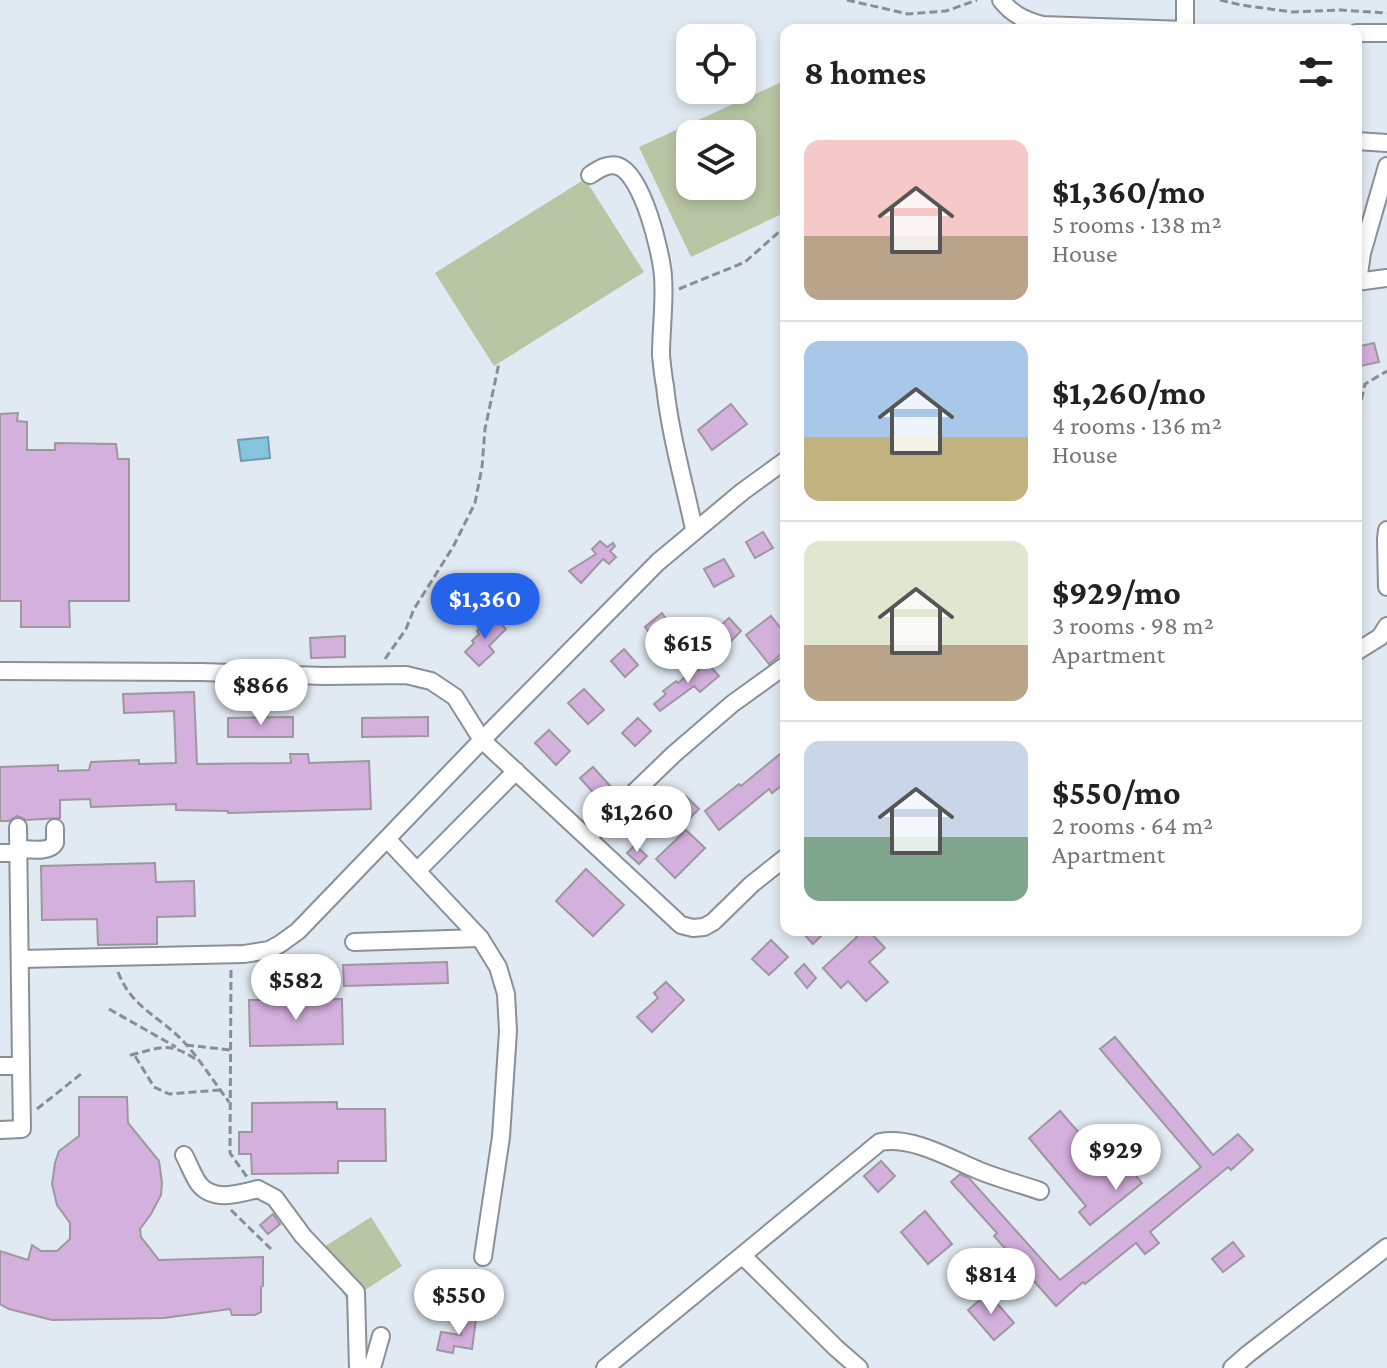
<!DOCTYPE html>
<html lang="en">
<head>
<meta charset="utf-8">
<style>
	:root { --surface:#fff; --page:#f2f2f2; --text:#222; --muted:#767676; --line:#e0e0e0; --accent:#2563eb }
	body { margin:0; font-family:"Crimson Pro",serif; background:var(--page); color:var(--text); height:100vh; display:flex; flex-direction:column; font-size:30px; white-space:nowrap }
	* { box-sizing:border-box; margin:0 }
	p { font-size:26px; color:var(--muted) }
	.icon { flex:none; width:44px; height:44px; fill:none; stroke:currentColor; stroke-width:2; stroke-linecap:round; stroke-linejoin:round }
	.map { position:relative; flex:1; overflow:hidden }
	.drawer { position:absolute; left:780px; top:24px; width:582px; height:912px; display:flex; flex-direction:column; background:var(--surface); border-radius:16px; box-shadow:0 4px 12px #0003 }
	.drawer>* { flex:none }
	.controls { position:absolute; left:676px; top:24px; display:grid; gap:16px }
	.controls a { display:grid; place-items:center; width:80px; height:80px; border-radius:16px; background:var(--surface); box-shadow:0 4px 12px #0003; font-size:40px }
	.price { position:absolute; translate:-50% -68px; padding:0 18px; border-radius:28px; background:#fff; color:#222; font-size:26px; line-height:52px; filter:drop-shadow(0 2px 4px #0008) }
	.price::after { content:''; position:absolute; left:50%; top:48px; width:24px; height:18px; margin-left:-12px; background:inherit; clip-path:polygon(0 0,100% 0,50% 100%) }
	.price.on { background:var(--accent); color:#fff }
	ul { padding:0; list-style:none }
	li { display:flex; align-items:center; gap:24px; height:200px; padding:0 24px }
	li+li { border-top:2px solid var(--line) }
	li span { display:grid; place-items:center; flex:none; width:224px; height:160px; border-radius:16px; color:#555 }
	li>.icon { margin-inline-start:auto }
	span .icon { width:96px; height:96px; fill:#fffc; stroke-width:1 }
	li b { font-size:34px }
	h2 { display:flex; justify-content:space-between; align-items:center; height:96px; padding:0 24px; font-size:34px }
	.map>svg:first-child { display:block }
</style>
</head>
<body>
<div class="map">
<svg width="1387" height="1368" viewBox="0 0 1387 1368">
	<rect width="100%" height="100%" fill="#e1e9f2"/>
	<g fill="#b9c6a4" fill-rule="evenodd">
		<path d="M786 80V212L691 257 639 147ZM690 134H742V186H690Z"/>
		<path d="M585 179 644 272 494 366 435 273Z"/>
		<path d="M371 1217 402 1266 348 1301 316 1252Z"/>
	</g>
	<path fill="#84c4dc" stroke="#6e9cae" stroke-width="2" d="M268 437 270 458 241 461 238 440Z"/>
	<g fill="#d4b0dd" stroke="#9e97a0" stroke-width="2">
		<path d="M1374 343 1379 362 1356 367V347Z"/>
		<path d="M731 404 747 424 712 450 698 430Z"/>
		<path d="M18 413 17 421 27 422V450H55V443L116 444 118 459H129V601H69L70 627H21V601H0V414Z"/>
		<path d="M763 532 773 548 755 558 746 542Z"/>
		<path d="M600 541 607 547 613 543 615 546 610 551 616 557 609 564 603 559 581 583 569 571 596 554 592 549Z"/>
		<path d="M724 559 734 576 714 587 704 569Z"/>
		<path d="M662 613 674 630 657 643 645 627Z"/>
		<path d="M493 615 506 629 489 646 494 652 479 666 465 652 474 643 472 641 479 634 477 631Z"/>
		<path d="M771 616 786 635V650L769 664 746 635Z"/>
		<path d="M729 618 741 631 731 641 719 627Z"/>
		<path d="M345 636V657L311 658 310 638Z"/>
		<path d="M624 649 638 665 625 677 611 661Z"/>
		<path d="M707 663 719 676 700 692 694 686 660 711 654 704 666 694 663 691 676 681 678 683 696 668 698 670Z"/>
		<path d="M584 689 604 710 588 724 568 703Z"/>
		<path d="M194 692 197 764 291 763 290 754H308L309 763 369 761 371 809 228 813V811L176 810V804L91 807 90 799 60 800V818L26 820 17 816 9 821H0V767L58 765V771L89 770 91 762 139 760V764L176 763 174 711 124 713 123 694Z"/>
		<path d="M293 717V737H228V718Z"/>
		<path d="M428 717V736L362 737V718Z"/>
		<path d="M638 718 651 731 635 746 622 733Z"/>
		<path d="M549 730 570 751 556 765 535 743Z"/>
		<path d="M786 749V782L772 793 769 789 719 830 705 811 739 784 741 786Z"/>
		<path d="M593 767 612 788 600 800 580 778Z"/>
		<path d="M686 796 699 809 690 818 677 805Z"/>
		<path d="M686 830 705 848 675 878 656 859Z"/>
		<path d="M635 845 647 856 639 864 627 853Z"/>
		<path d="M155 863 156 882 194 881 195 916 157 917V944L98 945 97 919 42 920 41 866Z"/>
		<path d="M586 869 624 905 593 936 556 901Z"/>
		<path d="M800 930H827L813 944Z"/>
		<path d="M851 930H868L885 948 869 962 888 982 866 1001 848 981 841 988 823 968 857 937Z"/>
		<path d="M771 940 788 957 769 975 752 959Z"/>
		<path d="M447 962 448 983 344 986 343 965Z"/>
		<path d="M804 964 816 978 807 988 795 973Z"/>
		<path d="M666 982 684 1000 652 1032 637 1017 658 998 654 993Z"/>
		<path d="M342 999 343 1044 250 1046 249 1000Z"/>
		<path d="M1115 1037 1213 1155 1238 1134 1253 1150 1231 1170 1228 1167 1150 1232 1159 1243 1145 1254 1136 1243 1085 1284 1083 1282 1056 1306 994 1236 997 1233 951 1182 960 1174 969 1178 1060 1280 1201 1167 1100 1049Z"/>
		<path d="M79 1097H127L128 1123 159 1161 162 1183 161 1195 151 1214 140 1229 141 1237 159 1260 263 1257V1286L261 1287V1312L255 1315H232L230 1309 164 1318 52 1320 9 1309 0 1304V1251L28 1260 32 1245 41 1251H57L70 1239V1223L57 1205 52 1184 55 1163 59 1151 79 1136Z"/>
		<path d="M337 1102V1109H385L386 1161H338V1173L252 1174 251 1154H239V1132H252V1103Z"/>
		<path d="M1060 1111 1119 1179 1131 1170 1142 1183 1090 1225 1079 1212 1086 1206 1029 1138Z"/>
		<path d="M881 1161 895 1176 878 1192 864 1176Z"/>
		<path d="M925 1211 952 1244 928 1264 901 1232Z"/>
		<path d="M273 1214 280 1224 268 1234 260 1225Z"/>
		<path d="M1233 1242 1244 1256 1223 1272 1212 1259Z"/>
		<path d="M988 1293 1014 1323 994 1340 968 1310Z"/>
		<path d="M463 1317 476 1319 472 1349 454 1346 453 1353 437 1350 441 1332 461 1335Z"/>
	</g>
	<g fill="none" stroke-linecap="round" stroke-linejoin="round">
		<defs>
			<g id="minor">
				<path d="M1001 0C1012 14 1024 20 1042 25L1185 30V0"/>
				<path d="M1356 33H1387"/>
				<path d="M1356 141 1387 143"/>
				<path d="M590 175C599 169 608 163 618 166 643 175 661 252 663 276 665 303 661 329 661 355 662 365 663 376 665 386 670 434 684 482 694 529"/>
				<path d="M1356 282 1387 278"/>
				<path d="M1358 282 1362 253 1387 166"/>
				<path d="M1387 530 1386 539 1387 587"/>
				<path d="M1356 652 1380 637 1387 626"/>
				<path d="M0 671 201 672 324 676 406 675 431 681 455 697 482 740 681 925 693 928 704 927 713 922 752 884 786 857"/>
				<path d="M588 837 674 754 732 704 786 665"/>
				<path d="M387 839 480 938 498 967 506 994 508 1031 501 1137 483 1257"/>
				<path d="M18 849C27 849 50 853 55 843 55 842 55 830 55 828"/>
				<path d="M0 853H18"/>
				<path d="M418 870 516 771"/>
				<path d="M354 942 480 938"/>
				<path d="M20 959 244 954 269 950 280 944 298 931 482 740 658 562 742 492 786 460"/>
				<path d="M0 1066H21L18 827"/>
				<path d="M0 1130 22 1129 21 1066"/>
				<path d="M184 1155C189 1164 193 1176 199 1184 213 1202 239 1194 258 1189L275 1198 303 1236 356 1292 358 1368"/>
				<path d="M743 1256 836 1348 859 1368"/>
				<path d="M372 1368 381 1336"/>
				<path d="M605 1368 880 1142C913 1136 951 1159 980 1171 1000 1179 1020 1184 1040 1191"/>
				<path d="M1232 1368 1248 1354 1387 1247"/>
			</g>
		</defs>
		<use href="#minor" stroke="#889099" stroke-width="20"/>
		<g stroke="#888e94" stroke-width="3" stroke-dasharray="8 4" stroke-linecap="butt">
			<path d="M847 0 908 14 946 11 977 0"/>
			<path d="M1220 0 1241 5 1292 12 1341 10 1387 13"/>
			<path d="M679 289 745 262 779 232 786 229"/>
			<path d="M1356 312 1357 298"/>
			<path d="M1356 423 1365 384 1387 371"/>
			<path d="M385 659 406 629 414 609 453 547 475 503 482 467 485 429 499 363"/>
			<path d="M231 970 230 1153 247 1177"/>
			<path d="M118 972C132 1008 158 1015 183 1041 199 1058 214 1082 229 1102"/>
			<path d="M109 1009 176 1047"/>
			<path d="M186 1045 230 1050"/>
			<path d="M195 1059C169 1041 159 1048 131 1055L135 1056 154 1087 169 1094 220 1090"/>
			<path d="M37 1109 81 1074"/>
			<path d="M231 1210 271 1249"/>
		</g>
		<use href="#minor" stroke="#fff" stroke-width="16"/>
	</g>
</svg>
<div class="controls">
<a><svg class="icon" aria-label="locate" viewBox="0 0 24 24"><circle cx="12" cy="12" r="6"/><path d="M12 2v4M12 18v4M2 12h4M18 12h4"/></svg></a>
<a><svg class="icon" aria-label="layers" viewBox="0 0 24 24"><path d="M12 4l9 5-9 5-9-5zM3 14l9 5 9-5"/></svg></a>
</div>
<b class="price on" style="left:485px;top:641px">$1,360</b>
<b class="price" style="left:688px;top:685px">$615</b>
<b class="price" style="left:261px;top:727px">$866</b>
<b class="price" style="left:637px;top:854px">$1,260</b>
<b class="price" style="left:296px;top:1022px">$582</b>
<b class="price" style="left:1116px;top:1192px">$929</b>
<b class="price" style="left:991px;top:1316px">$814</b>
<b class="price" style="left:459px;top:1337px">$550</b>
<section class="drawer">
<h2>8 homes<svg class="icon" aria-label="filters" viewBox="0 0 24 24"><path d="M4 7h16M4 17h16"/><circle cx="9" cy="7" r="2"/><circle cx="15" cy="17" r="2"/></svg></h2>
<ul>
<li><span style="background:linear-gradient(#f6c9c9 60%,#b9a48a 0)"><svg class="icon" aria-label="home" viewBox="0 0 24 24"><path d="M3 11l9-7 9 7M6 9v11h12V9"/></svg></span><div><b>$1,360/mo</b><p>5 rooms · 138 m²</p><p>House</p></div></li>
<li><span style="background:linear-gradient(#a9c7e8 60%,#c2b280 0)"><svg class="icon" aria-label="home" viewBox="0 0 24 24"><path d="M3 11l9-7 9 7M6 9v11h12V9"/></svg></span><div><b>$1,260/mo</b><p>4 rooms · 136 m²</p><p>House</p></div></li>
<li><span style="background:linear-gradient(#dfe7d0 65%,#b9a48a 0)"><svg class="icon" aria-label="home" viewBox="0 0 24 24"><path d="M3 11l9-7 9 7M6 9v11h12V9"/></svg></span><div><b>$929/mo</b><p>3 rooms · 98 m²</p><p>Apartment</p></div></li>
<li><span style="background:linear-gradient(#c9d6e8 60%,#7fa58c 0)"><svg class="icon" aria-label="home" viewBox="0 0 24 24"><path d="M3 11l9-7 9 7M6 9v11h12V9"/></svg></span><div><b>$550/mo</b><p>2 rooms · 64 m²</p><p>Apartment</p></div></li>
</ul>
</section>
</div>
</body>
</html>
